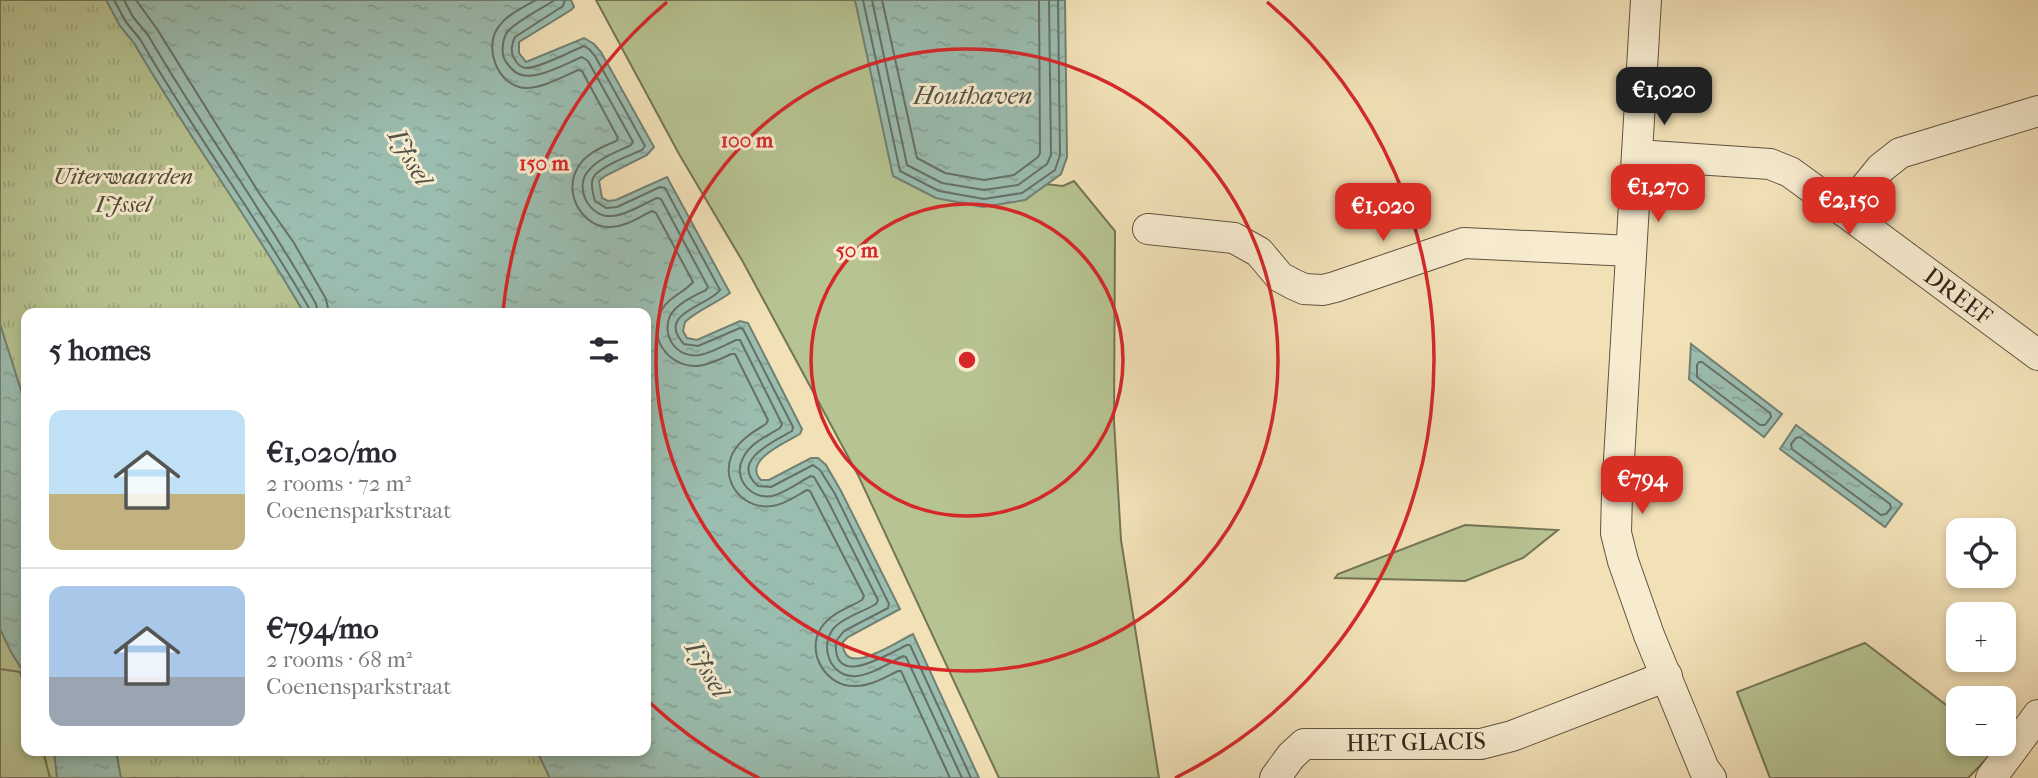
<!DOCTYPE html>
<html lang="en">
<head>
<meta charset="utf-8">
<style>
	:root { --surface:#fff; --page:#f7f7f7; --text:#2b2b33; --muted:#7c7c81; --line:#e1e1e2; --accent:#d93025 }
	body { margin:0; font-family:"IM FELL French Canon",serif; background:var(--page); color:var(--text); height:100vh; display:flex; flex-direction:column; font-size:26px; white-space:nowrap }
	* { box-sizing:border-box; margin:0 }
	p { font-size:23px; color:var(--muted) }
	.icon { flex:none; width:38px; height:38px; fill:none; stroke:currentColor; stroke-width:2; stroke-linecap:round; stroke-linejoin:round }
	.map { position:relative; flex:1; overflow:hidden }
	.drawer { position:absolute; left:21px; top:308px; width:630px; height:448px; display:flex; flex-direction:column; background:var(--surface); border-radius:14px; box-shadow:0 4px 10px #0003 }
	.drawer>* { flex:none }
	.buttons { position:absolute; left:1946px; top:518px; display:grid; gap:14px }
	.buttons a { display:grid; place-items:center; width:70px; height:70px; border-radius:14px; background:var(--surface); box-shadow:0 4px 10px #0003; font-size:35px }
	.price { position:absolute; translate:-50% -60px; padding:0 16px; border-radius:14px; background:var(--accent); color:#fff; font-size:23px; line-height:46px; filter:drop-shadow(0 2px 4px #0008) }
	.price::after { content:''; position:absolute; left:50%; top:42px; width:21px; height:16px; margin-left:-10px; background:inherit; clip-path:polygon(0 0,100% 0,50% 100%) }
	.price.active { background:#222; color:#fff }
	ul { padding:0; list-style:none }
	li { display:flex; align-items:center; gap:21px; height:175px; padding:0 28px }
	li+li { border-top:2px solid var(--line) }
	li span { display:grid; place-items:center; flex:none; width:196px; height:140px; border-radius:14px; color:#555 }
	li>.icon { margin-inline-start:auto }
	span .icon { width:84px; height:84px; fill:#fffc; stroke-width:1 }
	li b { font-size:30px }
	h2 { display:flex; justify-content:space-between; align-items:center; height:84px; padding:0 28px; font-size:30px }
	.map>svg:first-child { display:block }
</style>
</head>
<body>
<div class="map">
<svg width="2038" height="778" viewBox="0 0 2038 778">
	<defs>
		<pattern id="park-tufts" width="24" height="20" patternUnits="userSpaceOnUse" patternTransform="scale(1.75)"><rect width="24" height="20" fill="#b7c391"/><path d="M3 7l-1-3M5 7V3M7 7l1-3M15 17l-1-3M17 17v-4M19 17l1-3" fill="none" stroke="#9ea77c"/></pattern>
		<pattern id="water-ripples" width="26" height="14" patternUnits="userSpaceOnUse" patternTransform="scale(1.75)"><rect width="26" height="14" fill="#9bbdb0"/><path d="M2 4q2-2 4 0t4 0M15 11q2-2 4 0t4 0" fill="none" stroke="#86a297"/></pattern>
	</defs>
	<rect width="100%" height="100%" fill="#f2e1b7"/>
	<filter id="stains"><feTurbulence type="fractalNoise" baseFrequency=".00286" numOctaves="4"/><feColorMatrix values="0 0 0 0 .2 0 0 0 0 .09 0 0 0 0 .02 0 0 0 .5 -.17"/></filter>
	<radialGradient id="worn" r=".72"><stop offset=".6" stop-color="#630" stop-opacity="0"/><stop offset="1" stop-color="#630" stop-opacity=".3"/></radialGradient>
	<g fill="#b7c391" stroke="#747456" stroke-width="2">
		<path d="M596 0H855L867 45 1025 200 1045 184 1063 186 1074 181 1115 231 1114 421 1121 540 1159 778H999L858 475 743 262 679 154Z"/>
		<path d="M1465 525 1558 530 1523 558 1465 581 1335 578 1338 574Z"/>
		<path d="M0 629 26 676V751H54L57 778H0Z"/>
		<path d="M1865 643 1958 714V744L2000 745 1968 778H1770L1737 692Z"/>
	</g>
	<g fill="url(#park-tufts)" stroke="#747456" stroke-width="2">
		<path d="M0 0H154L270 195 272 257 304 313H26V691L20 672 0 669Z"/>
		<path d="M43 751H537L550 778H50Z"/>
	</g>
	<g fill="url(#water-ripples)" stroke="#718074" stroke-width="2">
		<path d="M106 0H571L574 7 571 10 519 42V53L526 62 584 38 594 44 601 52 654 147 647 155 605 176 599 181 602 198 608 201 616 200 667 177 730 293C715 304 698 310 685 322L683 331 687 338 697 340 740 321 748 323 802 429 800 434C786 442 742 461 761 480H769L811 458H818L826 465 841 491 900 609 848 637 843 642C842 680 896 642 913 634L979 778H550L537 751H646V313H304C251 221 187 135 134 43L120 26Z"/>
		<path d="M855 0H1065L1067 157 1061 174 1025 200 983 207 936 198 893 176Z"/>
		<path d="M0 324 26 406V676L11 652 0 629Z"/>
		<path d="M1691 344 1782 414 1764 437 1689 379Z"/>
		<path d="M1796 425 1902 504 1885 527 1780 449Z"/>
		<path d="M54 751H116L121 778H57Z"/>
	</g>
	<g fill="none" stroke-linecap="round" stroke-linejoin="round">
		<g stroke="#667066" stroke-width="2">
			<path d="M114 0 126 22 140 39C193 131 256 216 309 308V313"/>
			<path d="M124 0 133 17 148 35C201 127 264 211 316 304L318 313"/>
			<path d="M136 0 157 29 259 193 294 243 326 299 329 313"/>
			<path d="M536 0C524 7 508 14 500 25 482 45 497 87 526 88 543 88 562 77 578 70L582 71 618 138 616 141C602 147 584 154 577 169 563 194 583 229 612 227 627 226 639 217 652 211L656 213 693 282C684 293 668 297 661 311 648 338 667 365 695 366 707 366 721 359 731 354H735L768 420 766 424C753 432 737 441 731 457 721 484 745 510 772 506 784 505 796 496 807 490L810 491 864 596 862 600C848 608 831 613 821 628 805 653 827 688 856 686 871 686 885 677 898 671H901L950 778"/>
			<path d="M555 0C541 9 522 18 509 30 503 36 502 47 503 55 504 61 508 65 512 69 527 87 564 64 582 57L588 61 633 142 631 145C617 152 599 158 589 170 573 187 589 218 612 216 627 215 643 204 657 198L661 199 708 287 706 290C694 296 677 303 670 316 661 336 677 359 700 355 713 352 725 345 736 340H740L782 424 780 428C767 436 750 443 743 458 732 478 751 500 772 496 785 493 799 482 811 476L814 477 827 499 878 600 876 604C864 611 848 616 837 625 817 642 829 679 857 676 873 674 889 663 903 656L906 657 962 778"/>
			<path d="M565 0 563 6 515 37C512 43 510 52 514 58 516 63 521 68 526 68 538 69 571 51 584 46L589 49 595 56 645 146 642 150C631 155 598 167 593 178 590 185 593 194 595 201L606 208 617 207 660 187 665 188 720 290C709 306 655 313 684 344L698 346 740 328 743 329 793 427 792 431C773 442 729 461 758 486L771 487 813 465 820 470 835 494 889 604 888 608 844 631 836 641C832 690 886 655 907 645H910L971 778"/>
			<path d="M863 0 900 171 939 191 984 199 1022 193 1055 170 1060 155 1058 0"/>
			<path d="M872 0 907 165 942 183 984 190 1018 185 1047 164 1051 155 1049 0"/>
			<path d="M882 0 917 158 945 173 984 180 1014 175 1038 157 1040 153 1039 0"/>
			<path d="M1699 362H1702L1770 413 1771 417 1765 425H1760L1697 377V365Z"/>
			<path d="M1800 437 1890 504 1891 508 1886 514 1881 515 1792 449 1791 444 1796 438Z"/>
		</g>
		<defs>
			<g id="minor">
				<path d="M1646 0 1617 494 1616 533 1623 561 1649 635 1704 769 1711 778"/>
				<path d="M1637 155 1770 164 1790 172 1845 212 1881 168 1900 153 2038 111"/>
				<path d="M1845 212 2038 355"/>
				<path d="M1148 229 1234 238 1259 252 1280 277 1293 284 1304 289 1323 290 1335 287 1464 243 1631 251"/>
				<path d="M1275 778 1291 756 1304 744H1481L1512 736 1667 676"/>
				<path d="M1991 778 2038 715"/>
			</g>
		</defs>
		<use href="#minor" stroke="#625342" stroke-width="32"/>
		<use href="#minor" stroke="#f7ecd0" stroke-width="30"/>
	</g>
	<g fill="none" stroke="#d62828" stroke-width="3.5">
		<circle cx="967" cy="360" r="156"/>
		<circle cx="967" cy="360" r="311"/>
		<path d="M759 778A467 467 0 0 1 649 702M503 311A467 467 0 0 1 667 2M1267 2A467 467 0 0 1 1175 778"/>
	</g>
	<g text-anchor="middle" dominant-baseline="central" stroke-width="6" stroke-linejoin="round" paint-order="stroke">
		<g font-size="24" font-style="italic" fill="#534c38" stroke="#f7ecd0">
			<text x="123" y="176">Uiterwaarden<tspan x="123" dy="28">IJssel</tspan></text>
		</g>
		<g font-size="24" fill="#32241b" stroke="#f7ecd0">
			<text transform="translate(1958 296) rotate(37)">DREEF</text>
			<text transform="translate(1416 742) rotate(-1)">HET GLACIS</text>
		</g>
		<g font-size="26" font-style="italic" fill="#525248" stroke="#f7ecd0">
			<text x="973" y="95">Houthaven</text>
			<text transform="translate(410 157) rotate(60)">IJssel</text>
			<text transform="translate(707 669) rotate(60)">IJssel</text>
		</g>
	</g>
	<circle cx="967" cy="360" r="10" fill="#d62828" stroke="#f7ecd0" stroke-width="3.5"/>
	<g font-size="21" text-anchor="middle" font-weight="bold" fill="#d62828" stroke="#f7ecd0" stroke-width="6" stroke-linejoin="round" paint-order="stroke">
		<text x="747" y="147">100 m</text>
		<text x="544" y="170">150 m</text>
		<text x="857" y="257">50 m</text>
	</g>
	<rect width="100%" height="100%" filter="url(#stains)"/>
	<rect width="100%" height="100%" fill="url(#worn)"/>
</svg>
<div class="buttons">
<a><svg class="icon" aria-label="locate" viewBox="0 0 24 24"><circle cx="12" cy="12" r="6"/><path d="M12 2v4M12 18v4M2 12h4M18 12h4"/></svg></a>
<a>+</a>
<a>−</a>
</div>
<b class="price active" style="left:1664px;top:127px">€1,020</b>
<b class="price" style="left:1658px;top:224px">€1,270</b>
<b class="price" style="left:1849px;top:237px">€2,150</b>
<b class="price" style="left:1383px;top:243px">€1,020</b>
<b class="price" style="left:1642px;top:516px">€794</b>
<section class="drawer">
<h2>5 homes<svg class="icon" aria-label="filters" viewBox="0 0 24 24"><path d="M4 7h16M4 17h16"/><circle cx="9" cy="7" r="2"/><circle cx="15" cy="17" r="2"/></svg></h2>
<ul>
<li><span style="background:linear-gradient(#bfe0f5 60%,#c2b280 0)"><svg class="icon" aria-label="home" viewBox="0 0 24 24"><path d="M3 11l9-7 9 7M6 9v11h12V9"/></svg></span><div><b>€1,020/mo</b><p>2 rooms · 72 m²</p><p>Coenensparkstraat</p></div></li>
<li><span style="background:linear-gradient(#a9c7e8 65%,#9aa5b1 0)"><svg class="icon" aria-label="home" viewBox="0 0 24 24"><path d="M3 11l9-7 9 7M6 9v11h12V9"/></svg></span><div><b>€794/mo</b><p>2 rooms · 68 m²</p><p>Coenensparkstraat</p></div></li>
</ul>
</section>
</div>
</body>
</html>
